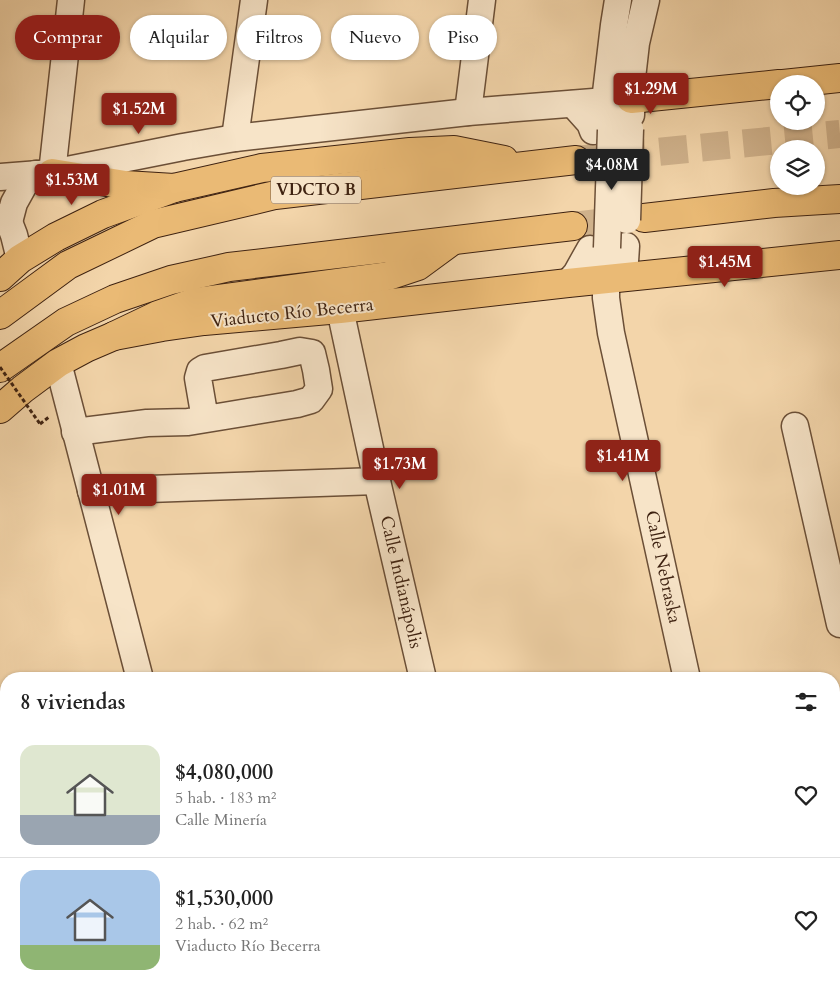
<!DOCTYPE html>
<html lang="es">
<head>
<meta charset="utf-8">
<style>
	:root { --surface:#fff; --page:#f2f2f2; --text:#222; --muted:#767676; --line:#e0e0e0; --accent:#8f2418 }
	body { margin:0; font-family:Cardo,serif; background:var(--page); color:var(--text); height:100vh; display:flex; flex-direction:column; font-size:19px; white-space:nowrap }
	* { box-sizing:border-box; margin:0 }
	p { font-size:16px; color:var(--muted) }
	.icon { flex:none; width:28px; height:28px; fill:none; stroke:currentColor; stroke-width:2; stroke-linecap:round; stroke-linejoin:round }
	.map { position:relative; flex:1; overflow:hidden }
	.panel { position:absolute; left:0px; top:672px; width:840px; height:321px; display:flex; flex-direction:column; background:var(--surface); border-radius:20px 20px 0 0; box-shadow:0 1px 4px #0004 }
	.panel>* { flex:none }
	.hud { position:absolute; left:15px; top:15px; width:500px; height:45px; display:flex; gap:10px }
	.fabs { position:absolute; left:770px; top:75px; display:grid; gap:10px }
	.fabs a { display:grid; place-items:center; width:55px; height:55px; border-radius:50%; background:var(--surface); box-shadow:0 1px 4px #0004; font-size:25px }
	.price { position:absolute; translate:-50% -42px; padding:0 11px; border-radius:5px; background:var(--accent); color:#fff; font-size:16px; line-height:32px; filter:drop-shadow(0 1px 2px #0008) }
	.price::after { content:''; position:absolute; left:50%; top:30px; width:15px; height:11px; margin-left:-8px; background:inherit; clip-path:polygon(0 0,100% 0,50% 100%) }
	.price.active { background:#222; color:#fff }
	ul { padding:0; list-style:none }
	li { display:flex; align-items:center; gap:15px; height:125px; padding:0 20px }
	li+li { border-top:1px solid var(--line) }
	li span { display:grid; place-items:center; flex:none; width:140px; height:100px; border-radius:15px; color:#555 }
	li>.icon { margin-inline-start:auto }
	span .icon { width:60px; height:60px; fill:#fffc; stroke-width:1 }
	li b { font-size:21px }
	h2 { display:flex; justify-content:space-between; align-items:center; height:60px; padding:0 20px; font-size:21px }
	.pill { padding:0 18px; border-radius:22px; background:var(--surface); box-shadow:0 1px 4px #0004; font-size:18px; line-height:45px }
	.pill.active { background:var(--accent); color:#fff }
	.map>svg:first-child { display:block }
</style>
</head>
<body>
<div class="map">
<svg width="840" height="993" viewBox="0 0 840 993">
	<rect width="100%" height="100%" fill="#f3d5aa"/>
	<filter id="stains"><feTurbulence type="fractalNoise" baseFrequency=".004" numOctaves="4"/><feColorMatrix values="0 0 0 0 .2 0 0 0 0 .09 0 0 0 0 .02 0 0 0 .5 -.17"/></filter>
	<radialGradient id="worn" r=".72"><stop offset=".6" stop-color="#630" stop-opacity="0"/><stop offset="1" stop-color="#630" stop-opacity=".3"/></radialGradient>
	<g fill="none" stroke-linecap="round" stroke-linejoin="round">
		<g stroke="#cfb18b" stroke-width="28" stroke-dasharray="28 14" stroke-linecap="butt">
			<path d="M576 160 840 134"/>
			<path d="M573 226 631 219"/>
		</g>
		<defs>
			<g id="minor">
				<path d="M573 104 590 123 593 131"/>
				<path d="M468 112 482 0"/>
				<path d="M631 115 632 78 636 43 646 0"/>
				<path d="M609 117 605 101 614 25 618 0"/>
				<path d="M235 138 254 0"/>
				<path d="M52 173 71 0"/>
				<path d="M0 177 52 173 183 147 235 138 468 112 631 99"/>
				<path d="M0 217 9 222 14 235 20 259"/>
				<path d="M9 222 14 203 24 185 36 174"/>
				<path d="M607 248 606 279V298L611 333 687 679"/>
				<path d="M624 277 626 246"/>
				<path d="M568 283 576 274 590 249"/>
				<path d="M340 309 377 481 423 679"/>
				<path d="M58 363 140 679"/>
				<path d="M795 426 840 624"/>
				<path d="M75 432 147 423 188 422 297 404 311 400 319 389 316 370 312 353 300 351 281 355 205 368 200 371 198 378 205 419"/>
				<path d="M91 491 377 481"/>
				<path d="M834 768 840 767"/>
				<path d="M0 944 6 943"/>
				<path d="M32 988 33 993"/>
				<path d="M96 988 97 993"/>
				<path d="M216 988 217 993"/>
				<path d="M492 988 493 993"/>
				<path d="M759 988 761 993"/>
			</g>
			<g id="major">
				<path d="M783 84 840 78"/>
				<path d="M631 99 779 84"/>
				<path d="M0 277 20 259 56 237 103 214 174 188"/>
				<path d="M0 409 23 389 58 363 86 348 114 336 162 327 204 321 340 309 568 283 840 255"/>
			</g>
			<g id="highway">
				<path d="M52 173 125 185 174 188 262 168 410 152 454 150 504 160"/>
				<path d="M644 218 774 203 840 199"/>
				<path d="M0 315 68 265 153 224 275 195 576 160"/>
				<path d="M114 336 158 315 195 302 388 276 418 266 452 241"/>
				<path d="M0 368 66 322 115 299 171 280 229 267 573 226"/>
			</g>
		</defs>
		<use href="#minor" stroke="#6b4f37" stroke-width="29"/>
		<use href="#major" stroke="#3e2211" stroke-width="30"/>
		<use href="#highway" stroke="#3e2211" stroke-width="30"/>
		<path stroke="#3e2211" stroke-width="3" stroke-dasharray="4 2.5" stroke-linecap="butt" d="M40 424 49 417"/>
		<use href="#minor" stroke="#f7e4c8" stroke-width="26"/>
		<use href="#major" stroke="#eaba75" stroke-width="28"/>
		<use href="#highway" stroke="#eaba75" stroke-width="28"/>
		<defs>
			<g id="minor-bridge">
				<path d="M627 220 630 129"/>
				<path d="M607 248 611 130"/>
			</g>
		</defs>
		<use href="#minor-bridge" stroke="#6b4f37" stroke-width="29" stroke-linecap="butt"/>
		<path stroke="#3e2211" stroke-width="3" stroke-dasharray="4 2.5" stroke-linecap="butt" d="M0 367 40 424"/>
		<use href="#minor-bridge" stroke="#f7e4c8" stroke-width="26"/>
	</g>
	<g text-anchor="middle" dominant-baseline="central" stroke-width="4" stroke-linejoin="round" paint-order="stroke">
		<rect fill="#f7e4c8" stroke="#765c48" stroke-width="1" x="271" y="176.5" width="90" height="27" rx="4"/>
		<g font-size="16" font-weight="bold" fill="#3e2211">
			<text x="316" y="190">VDCTO B</text>
		</g>
		<g font-size="18" fill="#3e2211" stroke="#f7e4c8">
			<text transform="translate(292 313) rotate(-6)">Viaducto Río Becerra</text>
			<text transform="translate(663 567) rotate(78)">Calle Nebraska</text>
			<text transform="translate(401 582) rotate(77)">Calle Indianápolis</text>
		</g>
	</g>
	<rect width="100%" height="100%" filter="url(#stains)"/>
	<rect width="100%" height="100%" fill="url(#worn)"/>
</svg>
<div class="fabs">
<a><svg class="icon" aria-label="locate" viewBox="0 0 24 24"><circle cx="12" cy="12" r="6"/><path d="M12 2v4M12 18v4M2 12h4M18 12h4"/></svg></a>
<a><svg class="icon" aria-label="layers" viewBox="0 0 24 24"><path d="M12 4l9 5-9 5-9-5zM3 14l9 5 9-5"/></svg></a>
</div>
<b class="price" style="left:651px;top:115px">$1.29M</b>
<b class="price" style="left:139px;top:135px">$1.52M</b>
<b class="price active" style="left:612px;top:191px">$4.08M</b>
<b class="price" style="left:72px;top:206px">$1.53M</b>
<b class="price" style="left:725px;top:288px">$1.45M</b>
<b class="price" style="left:623px;top:482px">$1.41M</b>
<b class="price" style="left:400px;top:490px">$1.73M</b>
<b class="price" style="left:119px;top:516px">$1.01M</b>
<div class="hud">
<a class="pill active">Comprar</a>
<a class="pill">Alquilar</a>
<a class="pill">Filtros</a>
<a class="pill">Nuevo</a>
<a class="pill">Piso</a>
</div>
<section class="panel">
<h2>8 viviendas<svg class="icon" aria-label="filters" viewBox="0 0 24 24"><path d="M4 7h16M4 17h16"/><circle cx="9" cy="7" r="2"/><circle cx="15" cy="17" r="2"/></svg></h2>
<ul>
<li><span style="background:linear-gradient(#dfe7d0 70%,#9aa5b1 0)"><svg class="icon" aria-label="home" viewBox="0 0 24 24"><path d="M3 11l9-7 9 7M6 9v11h12V9"/></svg></span><div><b>$4,080,000</b><p>5 hab. · 183 m²</p><p>Calle Minería</p></div><svg class="icon" aria-label="heart" viewBox="0 0 24 24"><path d="M12 20l-8-8c-3-5 5-10 8-4 3-6 11-1 8 4z"/></svg></li>
<li><span style="background:linear-gradient(#a9c7e8 75%,#8fb573 0)"><svg class="icon" aria-label="home" viewBox="0 0 24 24"><path d="M3 11l9-7 9 7M6 9v11h12V9"/></svg></span><div><b>$1,530,000</b><p>2 hab. · 62 m²</p><p>Viaducto Río Becerra</p></div><svg class="icon" aria-label="heart" viewBox="0 0 24 24"><path d="M12 20l-8-8c-3-5 5-10 8-4 3-6 11-1 8 4z"/></svg></li>
</ul>
</section>
</div>
</body>
</html>
